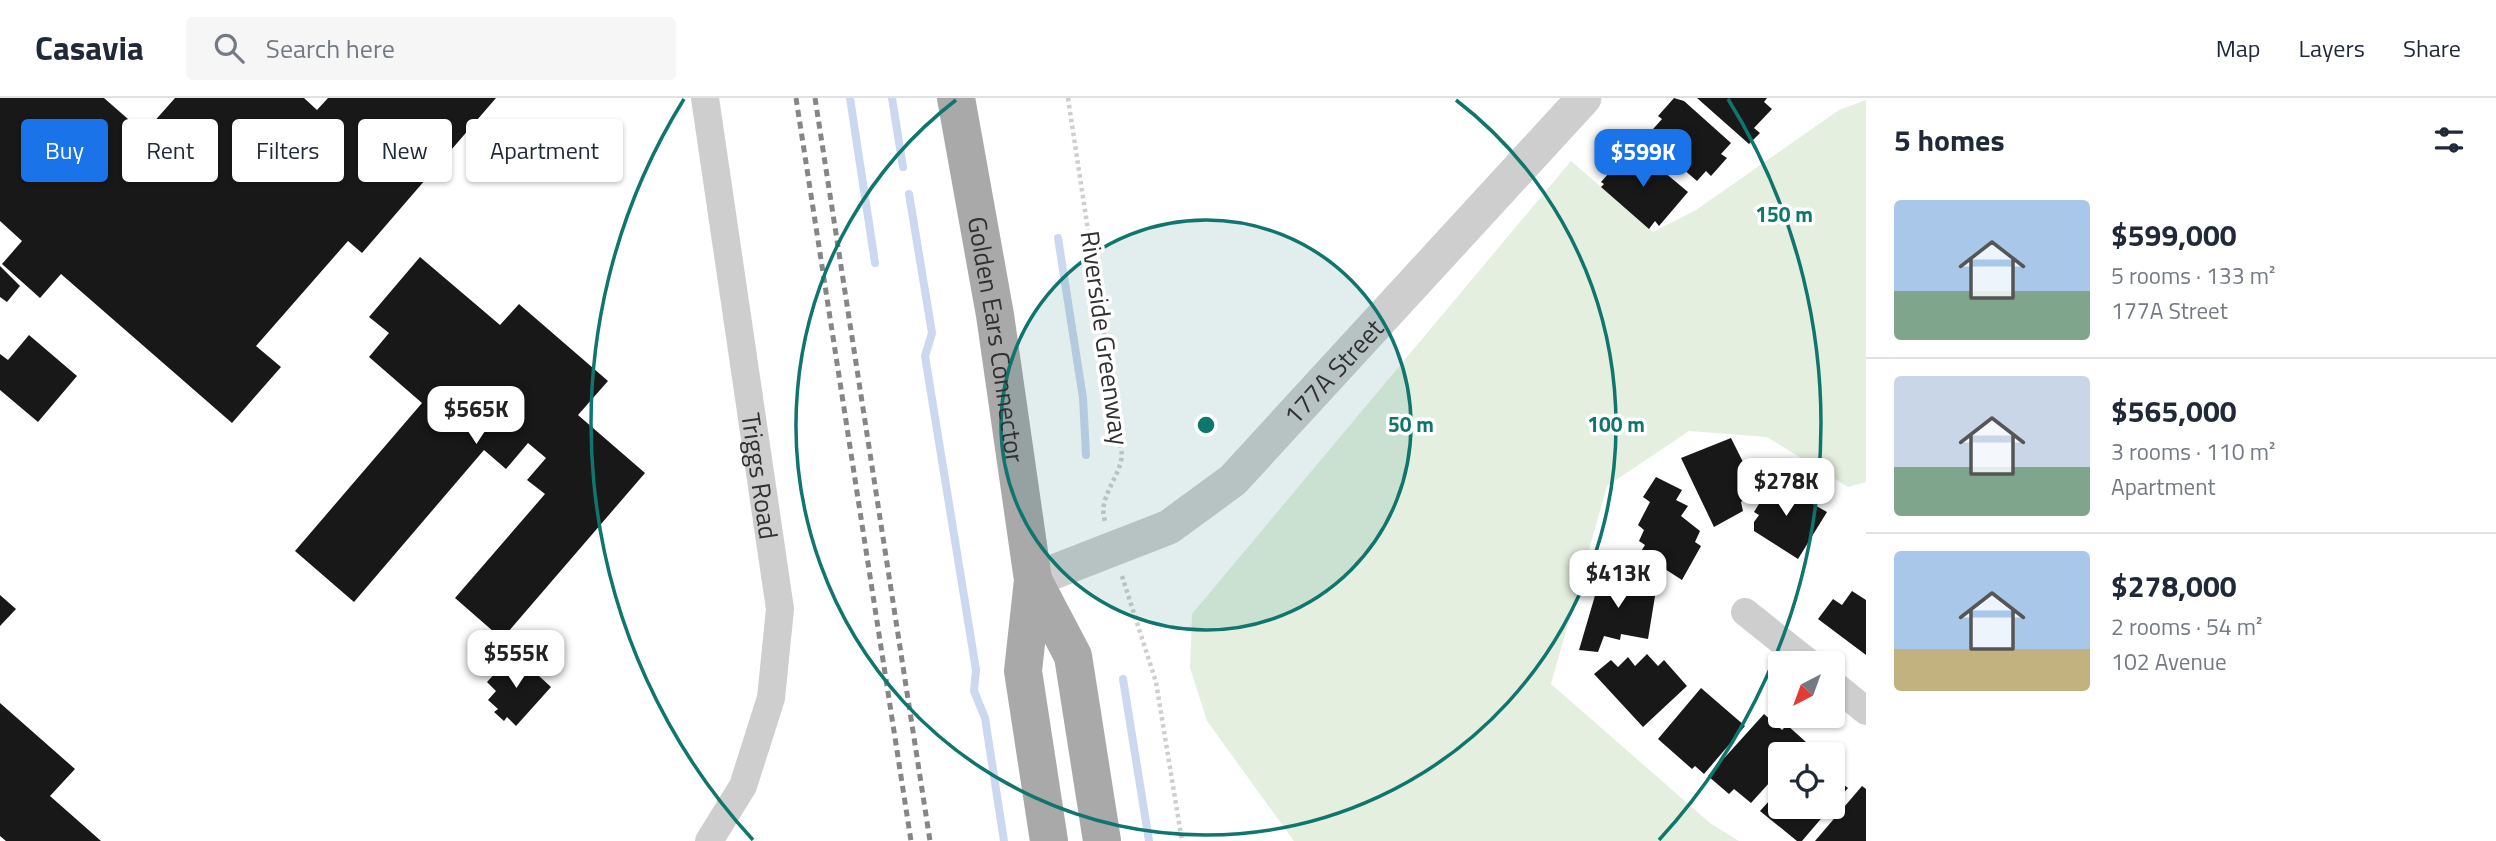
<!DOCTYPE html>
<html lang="en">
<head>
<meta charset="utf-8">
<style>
	:root { --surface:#fff; --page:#f6f6f7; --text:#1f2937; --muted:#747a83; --line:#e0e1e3; --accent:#1a73e8 }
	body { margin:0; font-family:"Titillium Web",sans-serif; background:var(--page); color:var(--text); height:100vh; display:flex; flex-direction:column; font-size:26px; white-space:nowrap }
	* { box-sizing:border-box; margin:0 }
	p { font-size:23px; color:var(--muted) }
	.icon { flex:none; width:38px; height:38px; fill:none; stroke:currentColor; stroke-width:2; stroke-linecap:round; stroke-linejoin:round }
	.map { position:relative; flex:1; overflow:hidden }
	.side { display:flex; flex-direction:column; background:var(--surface); width:630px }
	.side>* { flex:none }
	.hud { position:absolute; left:21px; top:21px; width:665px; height:63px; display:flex; gap:14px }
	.needle { width:46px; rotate:221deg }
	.buttons { position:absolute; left:1768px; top:553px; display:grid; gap:14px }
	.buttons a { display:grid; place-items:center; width:77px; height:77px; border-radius:7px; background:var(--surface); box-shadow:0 2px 5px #0004; font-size:35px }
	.price { position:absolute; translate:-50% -60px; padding:0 16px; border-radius:14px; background:#fff; color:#222; font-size:23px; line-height:46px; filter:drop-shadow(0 2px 4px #0008) }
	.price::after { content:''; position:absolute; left:50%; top:42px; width:21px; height:16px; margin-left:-10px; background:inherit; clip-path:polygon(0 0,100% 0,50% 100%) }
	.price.on { background:var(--accent); color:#fff }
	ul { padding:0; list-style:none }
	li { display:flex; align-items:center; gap:21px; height:175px; padding:0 28px }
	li+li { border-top:2px solid var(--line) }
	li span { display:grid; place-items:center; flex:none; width:196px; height:140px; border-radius:7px; color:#555 }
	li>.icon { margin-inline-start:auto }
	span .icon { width:84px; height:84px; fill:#fffc; stroke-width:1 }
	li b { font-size:30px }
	h2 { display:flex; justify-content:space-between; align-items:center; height:84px; padding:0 28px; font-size:30px }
	.chip { padding:0 24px; border-radius:7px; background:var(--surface); box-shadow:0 2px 5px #0004; font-size:24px; line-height:63px }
	.chip.on { background:var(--accent); color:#fff }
	header { display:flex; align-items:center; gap:42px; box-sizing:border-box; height:98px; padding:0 35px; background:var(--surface); border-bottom:2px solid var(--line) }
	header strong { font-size:33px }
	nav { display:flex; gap:38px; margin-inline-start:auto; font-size:24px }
	.search { width:490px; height:63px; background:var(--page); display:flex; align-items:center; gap:18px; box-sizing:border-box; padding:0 24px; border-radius:7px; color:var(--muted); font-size:26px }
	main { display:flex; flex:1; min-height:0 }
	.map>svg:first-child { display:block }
</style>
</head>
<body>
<header>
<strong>Casavia</strong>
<div class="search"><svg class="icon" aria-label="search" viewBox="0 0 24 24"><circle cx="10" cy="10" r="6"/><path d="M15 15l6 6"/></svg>Search here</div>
<nav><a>Map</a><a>Layers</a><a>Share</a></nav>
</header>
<main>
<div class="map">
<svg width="1866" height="743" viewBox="0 0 1866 743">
	<rect width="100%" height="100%" fill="#fff"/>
	<path fill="#e4efdf" d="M1866 2V384L1848 389 1767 339 1689 333 1607 388 1551 586 1710 725 1739 743H1294L1207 623 1190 570 1192 516 1571 63 1653 134 1696 112 1839 12Z"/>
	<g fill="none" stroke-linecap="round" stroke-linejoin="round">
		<g stroke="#cbd8ef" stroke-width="8">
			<path d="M850 0 875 165"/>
			<path d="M892 0 903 69"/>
			<path d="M909 96 932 235 925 258 976 572 974 593 985 620 1004 743"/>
			<path d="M1058 140 1083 300 1086 357"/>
			<path d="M1123 581 1149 743"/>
		</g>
	</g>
	<g fill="#181818">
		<path d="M0 0H104L144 35 175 0H304L317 12 328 0H496L362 155 348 143 256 248 281 269 232 325 61 176 40 200 2 166 22 143 0 123Z"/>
		<path d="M1674 0 1684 3 1731 45 1721 56 1727 60 1711 78 1706 73 1697 83 1646 39 1662 21 1658 18Z"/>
		<path d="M1697 0H1767L1764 4 1772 11 1754 30 1760 35 1749 46Z"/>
		<path d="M1633 48 1688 94 1659 128 1655 123 1649 131 1601 89 1604 86 1601 84Z"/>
		<path d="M420 159 500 227 519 206 608 283 578 317 645 375 502 541 455 500 545 396 527 382 546 360 528 345 506 371 484 352 354 504 295 453 422 305 369 259 389 235 369 219Z"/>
		<path d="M0 168 20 188 7 204 0 199Z"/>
		<path d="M29 237 77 278 38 324 0 292V256L8 262Z"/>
		<path d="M1731 340 1751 380 1746 383 1752 394 1741 404 1743 413 1714 429 1681 360Z"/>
		<path d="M1656 379 1682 392 1676 402 1688 408 1681 418 1700 433 1695 444 1701 448 1682 482 1640 455 1645 447 1639 443 1644 432 1638 427 1650 404 1643 399Z"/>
		<path d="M1765 379 1827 414 1798 461 1754 433V424L1759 417 1754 414 1762 401 1755 396Z"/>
		<path d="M1604 467 1627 476 1625 480 1633 481 1631 488 1656 492 1648 541 1621 536 1620 542 1604 538 1598 554 1579 552Z"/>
		<path d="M1852 493 1866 502V557L1818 521 1833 501 1842 507Z"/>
		<path d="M0 497 16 511 0 528Z"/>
		<path d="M514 555 551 589 516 628 507 619 504 623 494 614 498 611 488 602 496 593 487 584Z"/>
		<path d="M1647 556 1658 568 1664 562 1687 588 1643 629 1594 576 1611 562 1618 569 1628 559 1635 568Z"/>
		<path d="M1701 590 1745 628 1704 676 1695 668 1692 671 1658 641Z"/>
		<path d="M0 605 75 671 50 698 101 743H6L0 738Z"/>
		<path d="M1764 616 1782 632 1787 627 1806 644 1795 656H1780V673L1751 705 1734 691 1729 696 1708 678Z"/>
		<path d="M1832 678 1848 690 1832 708Z"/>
		<path d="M1862 688 1866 691V743H1815Z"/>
		<path d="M1780 691V709H1831L1802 743H1797L1760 713Z"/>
	</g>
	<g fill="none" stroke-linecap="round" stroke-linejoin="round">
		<g stroke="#cecece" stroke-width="4.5" stroke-dasharray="3.5 3.5" stroke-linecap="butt">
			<path d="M1068 0 1122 357C1120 380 1097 400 1105 423"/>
			<path d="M1122 478 1156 584 1182 743"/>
		</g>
		<g stroke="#cecece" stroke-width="28">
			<path id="s1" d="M705 0 780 511 771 600 743 688 709 743"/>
			<path d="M1745 514 1809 565"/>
			<path d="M1832 585 1866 613"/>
		</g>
		<path stroke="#cecece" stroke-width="35" id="s2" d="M1033 482 1169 429 1233 382 1584 0"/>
		<g stroke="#a9a9a9" stroke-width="38">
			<path id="s3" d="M956 0 995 217 1033 482 1023 573 1049 743"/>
			<path d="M1033 482 1073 558 1102 743"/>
		</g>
		<g stroke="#868686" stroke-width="5" stroke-dasharray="7 5" stroke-linecap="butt">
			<path d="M796 0 911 743"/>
			<path d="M815 0 930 743"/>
		</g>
	</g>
	<circle cx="1206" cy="327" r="205" fill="#0f766e" fill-opacity=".12"/>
	<g fill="none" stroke="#0f766e" stroke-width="3.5">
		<circle cx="1206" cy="327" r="205"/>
		<path d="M1456 2A410 410 0 1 1 956 2"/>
		<path d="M753 742A615 615 0 0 1 684 1M1728 1A615 615 0 0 1 1659 742"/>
	</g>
	<g text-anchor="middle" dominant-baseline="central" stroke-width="7" stroke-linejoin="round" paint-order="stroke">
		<g font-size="26" fill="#313131" stroke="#fff">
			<text transform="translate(1105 240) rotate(82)">Riverside Greenway</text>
			<text stroke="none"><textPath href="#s3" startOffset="245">Golden Ears Connector</textPath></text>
			<text stroke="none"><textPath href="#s2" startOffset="373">177A Street</textPath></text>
			<text stroke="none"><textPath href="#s1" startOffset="382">Triggs Road</textPath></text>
		</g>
	</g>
	<circle cx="1206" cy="327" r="10" fill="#0f766e" stroke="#fff" stroke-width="3.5"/>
	<g font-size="21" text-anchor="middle" font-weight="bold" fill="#0f766e" stroke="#fff" stroke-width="7" stroke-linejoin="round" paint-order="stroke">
		<text x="1784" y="124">150 m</text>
		<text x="1411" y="334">50 m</text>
		<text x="1616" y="334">100 m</text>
	</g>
</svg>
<div class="buttons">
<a><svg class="needle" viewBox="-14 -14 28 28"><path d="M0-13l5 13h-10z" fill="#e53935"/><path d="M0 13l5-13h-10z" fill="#747a83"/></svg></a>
<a><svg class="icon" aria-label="locate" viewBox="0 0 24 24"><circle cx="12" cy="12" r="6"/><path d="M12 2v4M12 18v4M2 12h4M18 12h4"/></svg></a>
</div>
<b class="price on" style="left:1643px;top:91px">$599K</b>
<b class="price" style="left:476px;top:348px">$565K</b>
<b class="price" style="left:1786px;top:420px">$278K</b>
<b class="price" style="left:1618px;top:512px">$413K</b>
<b class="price" style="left:516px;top:592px">$555K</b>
<div class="hud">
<a class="chip on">Buy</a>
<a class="chip">Rent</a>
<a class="chip">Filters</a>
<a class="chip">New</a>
<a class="chip">Apartment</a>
</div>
</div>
<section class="side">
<h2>5 homes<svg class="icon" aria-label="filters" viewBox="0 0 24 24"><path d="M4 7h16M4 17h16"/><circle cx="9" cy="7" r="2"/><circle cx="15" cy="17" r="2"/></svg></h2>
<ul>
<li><span style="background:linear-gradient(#a9c7e8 65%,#7fa58c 0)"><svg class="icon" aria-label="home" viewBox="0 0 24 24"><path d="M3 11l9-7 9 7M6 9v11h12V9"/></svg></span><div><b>$599,000</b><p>5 rooms · 133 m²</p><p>177A Street</p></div></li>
<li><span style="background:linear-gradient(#c9d6e8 65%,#7fa58c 0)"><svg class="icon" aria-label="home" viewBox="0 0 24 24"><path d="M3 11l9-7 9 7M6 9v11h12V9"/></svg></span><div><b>$565,000</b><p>3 rooms · 110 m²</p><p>Apartment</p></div></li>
<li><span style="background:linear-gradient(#a9c7e8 70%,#c2b280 0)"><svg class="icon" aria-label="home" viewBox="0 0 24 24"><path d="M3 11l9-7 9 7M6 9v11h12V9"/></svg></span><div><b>$278,000</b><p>2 rooms · 54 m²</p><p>102 Avenue</p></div></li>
</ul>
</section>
</main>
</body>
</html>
